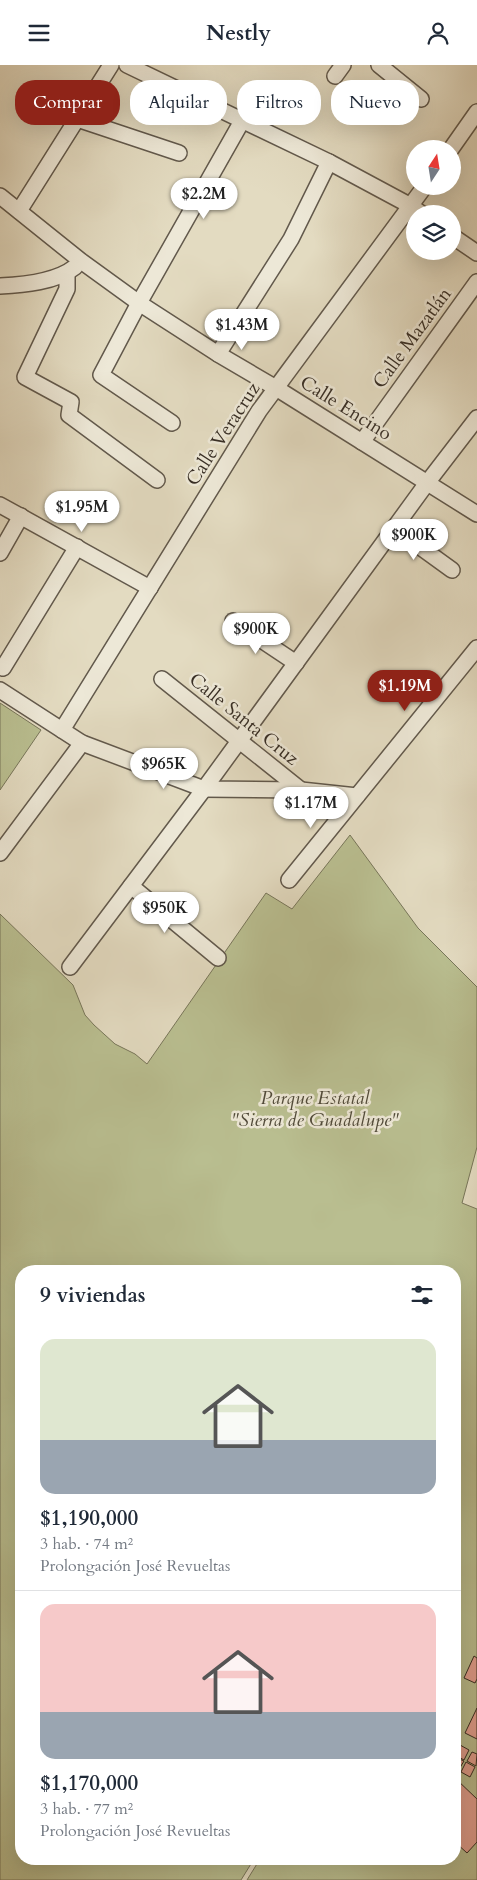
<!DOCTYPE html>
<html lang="es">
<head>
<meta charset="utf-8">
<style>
	:root { --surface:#fff; --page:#f6f6f7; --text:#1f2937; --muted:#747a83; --line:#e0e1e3; --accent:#8f2418 }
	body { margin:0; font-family:Cardo,serif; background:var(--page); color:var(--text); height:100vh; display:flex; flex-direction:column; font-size:19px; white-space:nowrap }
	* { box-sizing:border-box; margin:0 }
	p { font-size:16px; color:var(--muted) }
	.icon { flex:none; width:28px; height:28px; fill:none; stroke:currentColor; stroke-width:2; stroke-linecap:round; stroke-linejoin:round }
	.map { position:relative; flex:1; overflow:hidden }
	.panel { position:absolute; left:15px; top:1200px; width:446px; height:600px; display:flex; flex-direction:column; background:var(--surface); border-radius:20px; box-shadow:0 5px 20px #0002 }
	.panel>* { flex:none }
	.top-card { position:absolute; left:15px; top:15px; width:448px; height:45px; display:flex; gap:10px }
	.needle { width:32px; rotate:12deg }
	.tools { position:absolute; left:406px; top:75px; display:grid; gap:10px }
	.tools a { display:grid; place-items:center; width:55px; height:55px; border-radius:50%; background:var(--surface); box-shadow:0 5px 20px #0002; font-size:25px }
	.price { position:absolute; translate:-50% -42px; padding:0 11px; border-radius:18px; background:#fff; color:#222; font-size:16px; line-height:32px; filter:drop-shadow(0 1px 2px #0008) }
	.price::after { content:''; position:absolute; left:50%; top:30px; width:15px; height:11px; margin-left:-8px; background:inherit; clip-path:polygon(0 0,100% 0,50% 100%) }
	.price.on { background:var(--accent); color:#fff }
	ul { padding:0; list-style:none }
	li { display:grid; align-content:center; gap:10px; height:265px; padding:0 25px }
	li+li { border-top:1px solid var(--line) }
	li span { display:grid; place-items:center; height:155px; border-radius:15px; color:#555 }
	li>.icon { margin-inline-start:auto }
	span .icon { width:90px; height:90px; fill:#fffc; stroke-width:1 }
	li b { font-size:21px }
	h2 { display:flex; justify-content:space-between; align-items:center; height:60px; padding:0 25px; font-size:21px }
	.pill { padding:0 18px; border-radius:20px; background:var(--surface); box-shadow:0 5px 20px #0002; font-size:18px; line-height:45px }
	.pill.on { background:var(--accent); color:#fff }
	header { display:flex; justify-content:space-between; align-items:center; height:65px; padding:0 25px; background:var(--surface); font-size:22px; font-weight:800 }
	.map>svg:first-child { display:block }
</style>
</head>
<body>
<header><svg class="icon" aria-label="menu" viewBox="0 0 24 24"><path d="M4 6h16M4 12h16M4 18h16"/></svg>Nestly<svg class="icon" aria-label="person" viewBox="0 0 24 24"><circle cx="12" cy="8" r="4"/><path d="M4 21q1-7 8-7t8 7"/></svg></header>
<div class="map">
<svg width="477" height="1815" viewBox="0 0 477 1815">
	<rect width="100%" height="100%" fill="#e3dbc1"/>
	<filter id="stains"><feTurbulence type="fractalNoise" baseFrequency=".004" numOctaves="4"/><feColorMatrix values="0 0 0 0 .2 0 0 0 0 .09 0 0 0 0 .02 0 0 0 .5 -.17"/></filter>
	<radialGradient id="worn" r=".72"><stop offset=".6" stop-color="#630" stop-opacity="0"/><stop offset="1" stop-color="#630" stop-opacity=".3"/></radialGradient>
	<g fill="#b9be90" stroke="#78765a">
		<path d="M0 638 41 665 0 725Z"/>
		<path d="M350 770 418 863 477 922V1082L462 1138 477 1144V1815H247L260 1794H455V1206H21V1794H254L241 1815H0V849L73 920 85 950 94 960 115 979 135 989 147 999 266 828 292 844Z"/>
	</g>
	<g fill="#e3a192" stroke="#372e25">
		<path d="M474 1591 477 1593V1614L475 1618 464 1613Z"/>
		<path d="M477 1643V1674L465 1668Z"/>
		<path d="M460 1680 469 1685 464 1695 455 1690Z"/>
		<path d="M472 1687 477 1689 476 1701 467 1696Z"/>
		<path d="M455 1692 464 1696 458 1706 455 1704Z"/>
		<path d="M466 1697 475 1702 470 1712 461 1707Z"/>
		<path d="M455 1713 477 1734V1777L467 1788 455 1777Z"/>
	</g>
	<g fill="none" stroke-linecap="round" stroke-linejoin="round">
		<defs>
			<g id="minor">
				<path d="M127 0 329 97 411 141 422 149"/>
				<path d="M379 0 421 34"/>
				<path d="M335 11 343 0"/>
				<path d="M77 54 179 88"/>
				<path d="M451 84 477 47"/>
				<path d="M0 131 81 196 139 238 218 289 276 323 477 449"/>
				<path d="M19 146 111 0"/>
				<path d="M452 171 477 188"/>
				<path d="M67 208V224L25 312 71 337 69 350 157 415"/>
				<path d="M0 221C24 220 56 217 75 202"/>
				<path d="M218 289 291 174 329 97"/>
				<path d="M172 358 101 310 139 238 242 56"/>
				<path d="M362 377 477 217"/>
				<path d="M0 440 150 523"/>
				<path d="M394 463 452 505"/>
				<path d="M0 488 21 451"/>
				<path d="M233 556 296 598"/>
				<path d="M3 603 77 482"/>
				<path d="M162 614 301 725"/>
				<path d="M0 625 82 678 204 724 301 725 357 731"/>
				<path d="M62 665 259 346 425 121"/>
				<path d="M0 788 82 678"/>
				<path d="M289 815 477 583"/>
				<path d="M131 821 218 893"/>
				<path d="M70 902 204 724 427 418 477 353"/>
			</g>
		</defs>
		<use href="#minor" stroke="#62594c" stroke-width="18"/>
		<use href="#minor" stroke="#ede8d7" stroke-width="15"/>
	</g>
	<g text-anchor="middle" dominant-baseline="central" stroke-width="5" stroke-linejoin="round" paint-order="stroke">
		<g font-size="19" fill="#372e25" stroke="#ede8d7">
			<text transform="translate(412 273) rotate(-54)">Calle Mazatlán</text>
			<text transform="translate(346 343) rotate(32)">Calle Encino</text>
			<text transform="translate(223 369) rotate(-57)">Calle Veracruz</text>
			<text transform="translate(244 654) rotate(39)">Calle Santa Cruz</text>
		</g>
		<g font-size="19" font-style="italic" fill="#514b3a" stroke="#ede8d7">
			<text x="315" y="1033">Parque Estatal<tspan x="315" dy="22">"Sierra de Guadalupe"</tspan></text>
		</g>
	</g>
	<rect width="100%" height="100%" filter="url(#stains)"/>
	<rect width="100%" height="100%" fill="url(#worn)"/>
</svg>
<div class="tools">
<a><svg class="needle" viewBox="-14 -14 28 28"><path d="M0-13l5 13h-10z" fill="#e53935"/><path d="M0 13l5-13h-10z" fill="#747a83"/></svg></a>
<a><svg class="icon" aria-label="layers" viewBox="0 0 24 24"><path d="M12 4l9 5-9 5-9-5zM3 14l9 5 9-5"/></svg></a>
</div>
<b class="price" style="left:204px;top:155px">$2.2M</b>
<b class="price" style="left:242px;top:286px">$1.43M</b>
<b class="price" style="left:82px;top:468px">$1.95M</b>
<b class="price" style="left:414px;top:496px">$900K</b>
<b class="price" style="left:256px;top:590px">$900K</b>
<b class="price on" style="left:405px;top:647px">$1.19M</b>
<b class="price" style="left:164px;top:725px">$965K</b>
<b class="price" style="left:311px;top:764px">$1.17M</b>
<b class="price" style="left:165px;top:869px">$950K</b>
<div class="top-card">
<a class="pill on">Comprar</a>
<a class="pill">Alquilar</a>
<a class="pill">Filtros</a>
<a class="pill">Nuevo</a>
</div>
<section class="panel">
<h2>9 viviendas<svg class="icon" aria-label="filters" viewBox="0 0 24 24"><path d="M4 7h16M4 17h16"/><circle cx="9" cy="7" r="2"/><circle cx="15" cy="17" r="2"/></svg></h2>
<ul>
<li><span style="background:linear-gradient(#dfe7d0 65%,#9aa5b1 0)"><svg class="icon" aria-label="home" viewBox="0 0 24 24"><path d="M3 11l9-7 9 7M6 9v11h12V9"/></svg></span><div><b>$1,190,000</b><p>3 hab. · 74 m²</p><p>Prolongación José Revueltas</p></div></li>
<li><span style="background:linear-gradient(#f6c9c9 70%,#9aa5b1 0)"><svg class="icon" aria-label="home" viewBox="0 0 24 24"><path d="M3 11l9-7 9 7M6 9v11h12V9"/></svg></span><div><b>$1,170,000</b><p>3 hab. · 77 m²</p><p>Prolongación José Revueltas</p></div></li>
</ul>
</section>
</div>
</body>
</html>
